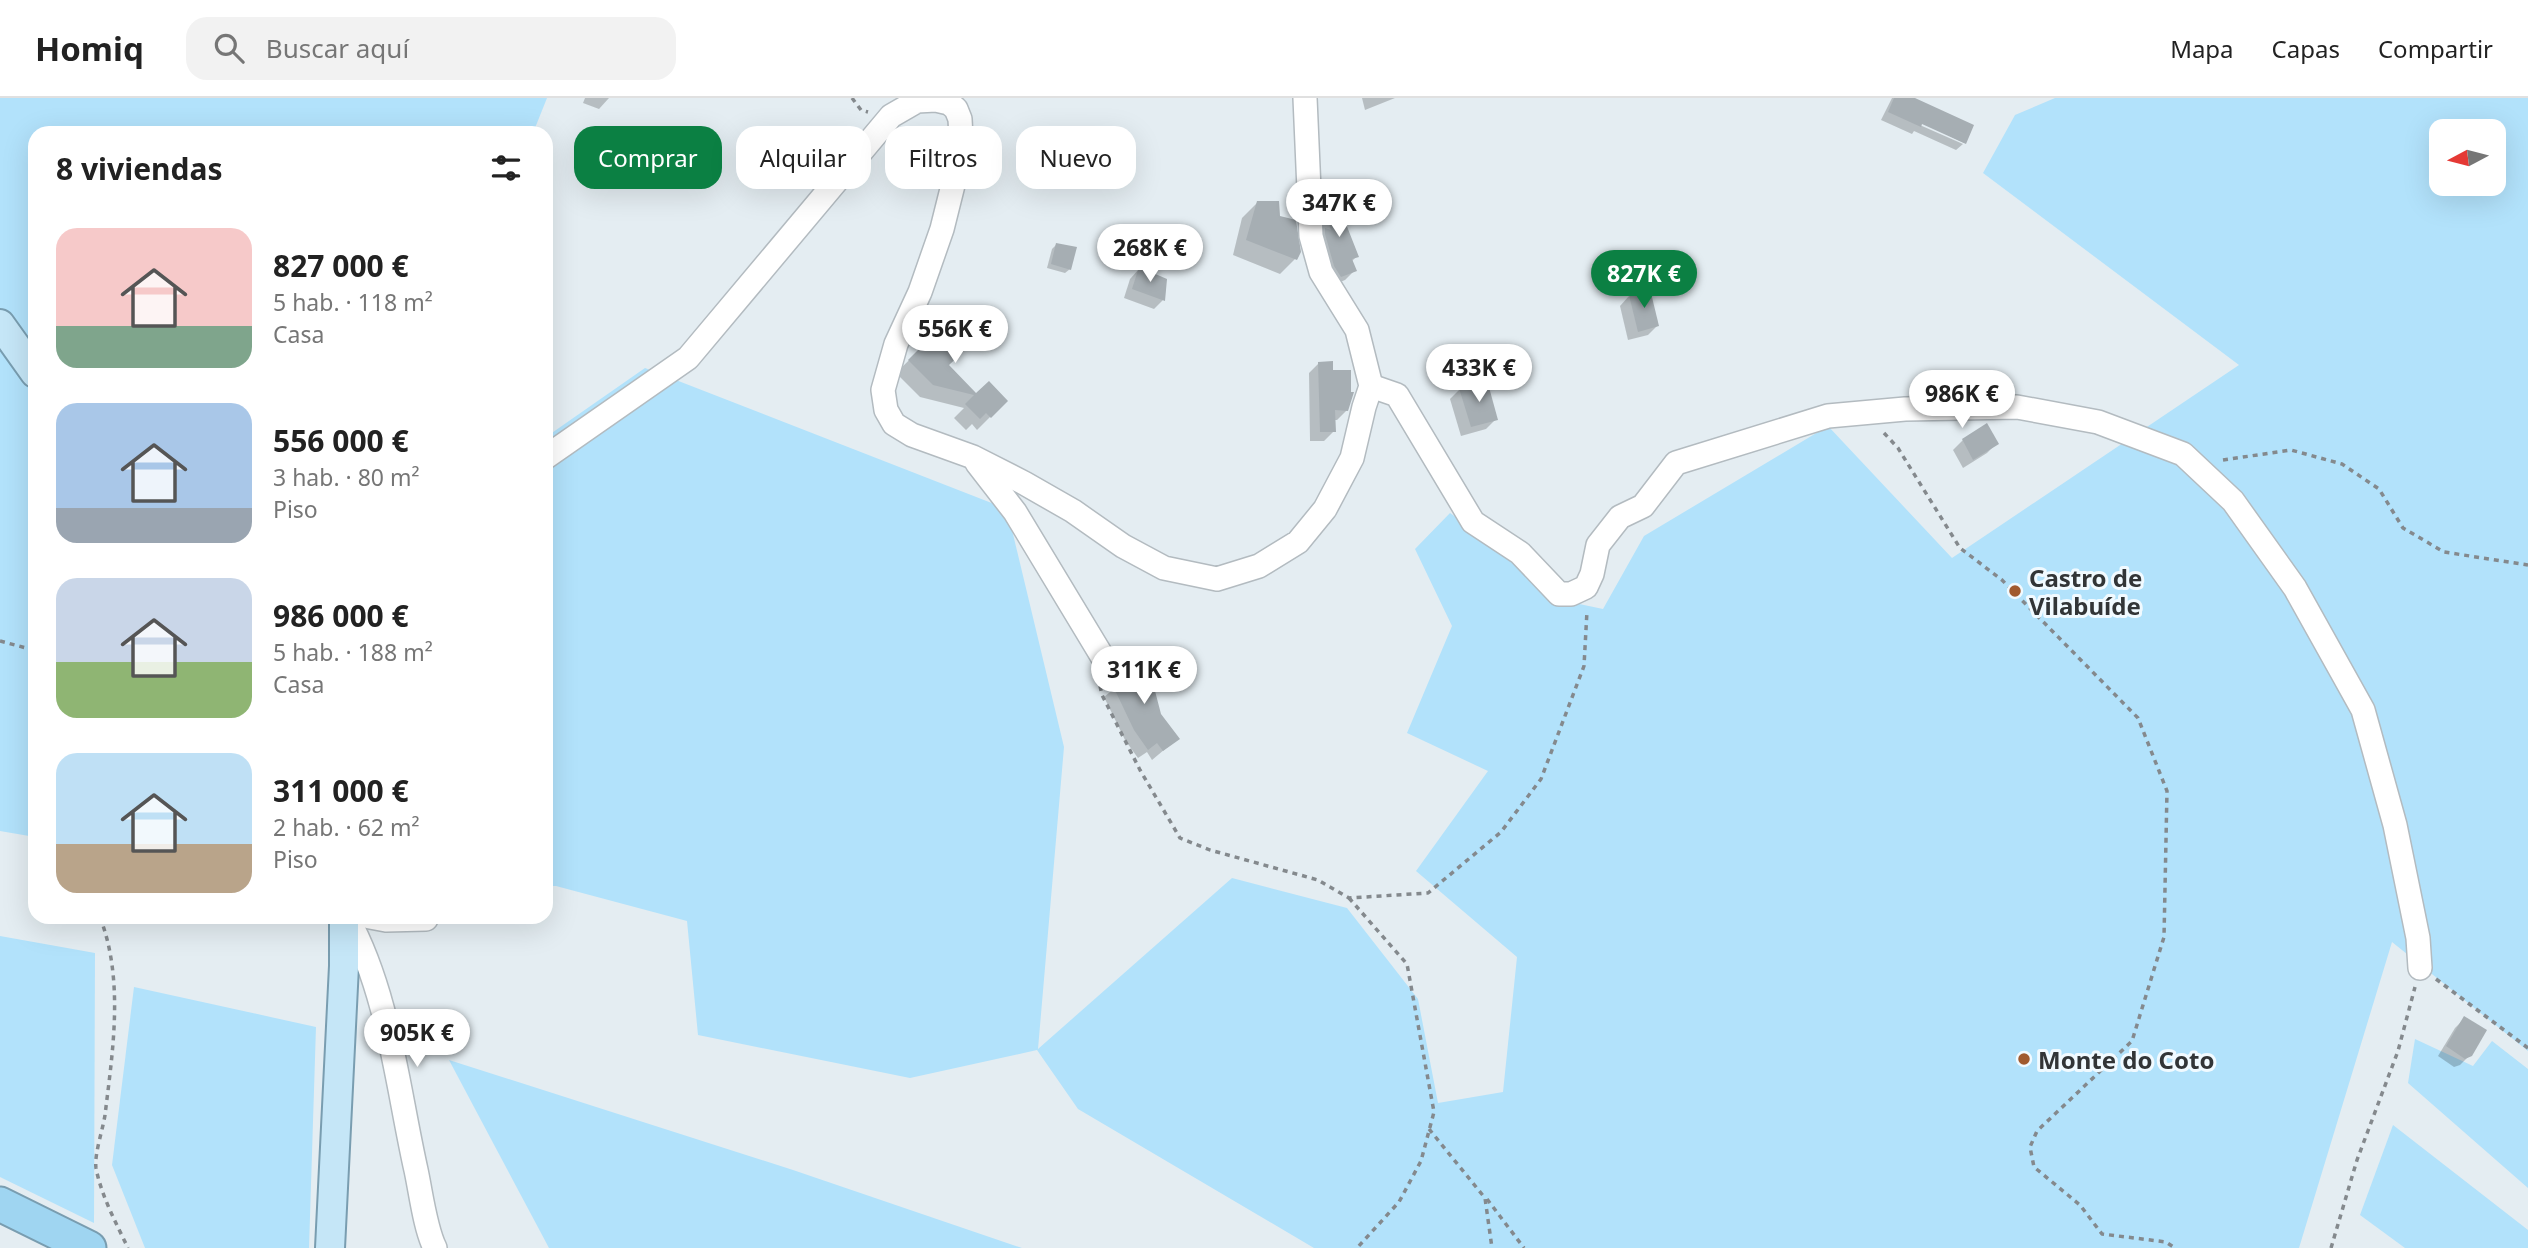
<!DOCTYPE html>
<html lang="es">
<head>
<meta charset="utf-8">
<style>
	:root { --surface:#fff; --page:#f2f2f2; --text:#222; --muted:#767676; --line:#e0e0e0; --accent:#0b8043 }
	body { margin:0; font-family:"Noto Sans",sans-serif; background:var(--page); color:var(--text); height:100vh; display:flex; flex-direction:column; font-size:26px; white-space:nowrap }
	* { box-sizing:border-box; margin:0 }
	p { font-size:23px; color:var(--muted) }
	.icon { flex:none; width:38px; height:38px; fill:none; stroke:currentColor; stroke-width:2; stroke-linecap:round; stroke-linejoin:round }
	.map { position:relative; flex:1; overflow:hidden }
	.drawer { position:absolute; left:28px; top:28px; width:525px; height:798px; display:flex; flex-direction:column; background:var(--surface); border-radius:21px; box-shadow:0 7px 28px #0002 }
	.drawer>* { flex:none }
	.top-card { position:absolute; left:574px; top:28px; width:665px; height:63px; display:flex; gap:14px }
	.needle { width:46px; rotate:263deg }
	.controls { position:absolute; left:2429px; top:21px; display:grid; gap:14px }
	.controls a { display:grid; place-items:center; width:77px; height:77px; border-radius:14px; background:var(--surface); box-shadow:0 7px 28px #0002; font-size:35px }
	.price { position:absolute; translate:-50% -60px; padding:0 16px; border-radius:24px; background:#fff; color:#222; font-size:23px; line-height:46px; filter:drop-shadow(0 2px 4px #0008) }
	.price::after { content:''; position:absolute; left:50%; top:42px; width:21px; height:16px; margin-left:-10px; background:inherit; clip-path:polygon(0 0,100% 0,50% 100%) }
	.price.current { background:var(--accent); color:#fff }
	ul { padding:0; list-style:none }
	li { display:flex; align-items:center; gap:21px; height:175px; padding:0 28px }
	li span { display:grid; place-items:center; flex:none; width:196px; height:140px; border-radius:21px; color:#555 }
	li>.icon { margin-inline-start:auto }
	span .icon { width:84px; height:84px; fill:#fffc; stroke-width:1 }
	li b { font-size:30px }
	h2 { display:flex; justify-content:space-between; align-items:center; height:84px; padding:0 28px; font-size:30px }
	.tag { padding:0 24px; border-radius:21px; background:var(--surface); box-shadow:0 7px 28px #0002; font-size:24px; line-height:63px }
	.tag.current { background:var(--accent); color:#fff }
	header { display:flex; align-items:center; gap:42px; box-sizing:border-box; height:98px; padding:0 35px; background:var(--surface); border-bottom:2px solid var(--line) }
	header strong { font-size:33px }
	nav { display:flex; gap:38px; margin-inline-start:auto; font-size:24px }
	.search { width:490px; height:63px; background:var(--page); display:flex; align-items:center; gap:18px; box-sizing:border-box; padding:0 24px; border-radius:21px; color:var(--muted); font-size:26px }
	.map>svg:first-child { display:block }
</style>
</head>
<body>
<header>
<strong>Homiq</strong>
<div class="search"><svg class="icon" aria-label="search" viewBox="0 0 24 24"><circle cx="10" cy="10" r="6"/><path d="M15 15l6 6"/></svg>Buscar aquí</div>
<nav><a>Mapa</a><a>Capas</a><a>Compartir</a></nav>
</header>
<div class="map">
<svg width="2528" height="1150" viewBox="0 0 2528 1150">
	<rect width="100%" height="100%" fill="#e4edf2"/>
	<g fill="#b2e2fb" fill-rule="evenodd">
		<path d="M0 0H547L533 35H35V739L0 733Z"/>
		<path d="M2055 0H2528V953L2392 844 2299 1150H1314L1078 1011 1037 952 910 980 698 937 687 823 556 788H546V339L645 270 1007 411 1064 649 1038 951 1232 780 1347 810 1418 901 1438 1005 1503 994 1517 859 1416 773 1488 673 1407 635 1452 528 1415 451 1450 415 1509 457 1546 499 1603 511 1644 438 1828 328 1952 460 2239 267 1983 75 2015 17ZM2441 33H2494V86H2441Z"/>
		<path d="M0 838 95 855 94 1125 0 1079Z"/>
		<path d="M134 889 316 929 309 1150H145L112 1067Z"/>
		<path d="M2415 941 2473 968 2492 943 2528 971V1090L2408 985Z"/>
		<path d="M449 962 793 1072 1022 1150H549Z"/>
		<path d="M2393 1027 2528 1132V1150H2405L2360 1117Z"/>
	</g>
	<g fill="#0003">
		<path d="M585 0H609L599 11 583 5Z"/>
		<path d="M1362 0H1395L1365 12Z"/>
		<path d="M1892 0H1911L1972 27 1964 45 1915 21 1913 24 1963 46 1956 52 1914 33 1912 36 1881 22Z"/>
		<path d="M1324 104 1357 158 1351 164 1355 172 1345 182 1331 188 1314 114Z"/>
		<path d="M1257 105 1279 119 1295 161 1280 176 1233 157 1242 120Z"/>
		<path d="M1056 147 1070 171 1065 175 1047 170 1052 151Z"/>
		<path d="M1139 171 1163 202 1154 211 1124 200 1130 181Z"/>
		<path d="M1629 198 1658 227 1648 237 1628 242 1620 208Z"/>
		<path d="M957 215 947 268 976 298 1006 303 977 332 972 326 966 332 954 320 964 310 920 299 896 275Z"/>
		<path d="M1319 265 1347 312 1337 322H1333L1334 333 1324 343H1310L1309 275Z"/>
		<path d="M1460 291 1496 321 1486 331 1461 338 1450 301Z"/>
		<path d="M1963 342 1997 345 1987 355 1963 370 1953 352Z"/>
		<path d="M1137 558 1159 616 1177 641 1152 662 1147 654 1138 660 1125 642 1104 599 1121 585 1115 579Z"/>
		<path d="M2464 921 2470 957 2460 967 2454 969 2438 958 2455 930Z"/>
	</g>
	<g fill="#a6aeb3">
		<path d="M1894 0H1915L1974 27 1966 46 1922 26 1921 29 1888 14Z"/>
		<path d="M1335 98 1359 159 1352 161 1357 173 1341 179 1334 168 1325 136V130L1331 132 1324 111 1323 102Z"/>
		<path d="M1257 103H1279L1280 118 1296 122 1301 154 1297 162 1246 142Z"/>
		<path d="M1056 145 1077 149 1071 172 1051 166Z"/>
		<path d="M1139 169 1167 181 1165 203 1132 191Z"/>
		<path d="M1650 191 1659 228 1638 234 1629 197Z"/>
		<path d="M957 213 981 237 949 267 976 295 989 283 1008 303 991 320 986 315 980 321 965 306 974 297 933 287 908 262Z"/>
		<path d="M1333 263V272H1351V294H1354L1348 313 1335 312 1336 334H1320L1318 264Z"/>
		<path d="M1487 282 1498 322 1471 329 1459 290Z"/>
		<path d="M1987 325 1999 346 1973 362 1962 341Z"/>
		<path d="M1138 555 1148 566 1161 616 1180 641 1163 653 1157 645 1148 652 1134 632 1113 588 1132 576 1123 568Z"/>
		<path d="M2464 918 2487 932 2472 958 2465 961 2446 948Z"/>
	</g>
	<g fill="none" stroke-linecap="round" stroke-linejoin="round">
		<defs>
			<g id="minor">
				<path d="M1371 288 1397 297 1473 424 1520 455 1559 496H1571L1586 489 1592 476 1598 447 1620 419 1643 408 1676 365 1828 318 1905 311 2017 309 2098 324 2183 356 2233 403 2295 490 2363 612 2395 727 2418 840 2420 870"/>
				<path d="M546 359 688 260 891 18 917 3 936 2 949 5 956 11 960 21 961 40 959 63 942 131 920 194 896 246 883 292 886 312 894 326 912 337 973 359 1024 385 1073 413 1123 448 1164 470 1217 481 1259 468 1298 444 1325 411 1352 360 1364 309 1371 288 1357 232 1321 174 1311 138 1305 0"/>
				<path d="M977 365 1015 414 1108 568"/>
				<path d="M347 819C389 896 397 987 416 1072 421 1095 425 1130 435 1150"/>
				<path d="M370 819 386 822 426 821V819"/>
			</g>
			<g id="major">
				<path d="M0 226 35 275"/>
				<path d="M330 1150 344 868V819"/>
			</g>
			<path id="highway" d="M0 1106 89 1150"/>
		</defs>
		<use href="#minor" stroke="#b3bbc0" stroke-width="26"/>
		<use href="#major" stroke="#799db0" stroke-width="32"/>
		<use href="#highway" stroke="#799db0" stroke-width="37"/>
		<g stroke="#84898d" stroke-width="3.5" stroke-dasharray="5 5" stroke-linecap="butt">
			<path d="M852 0 861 12 868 14"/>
			<path d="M1884 335 1898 350 1960 450 2002 482 2138 620 2167 693 2164 839 2132 943 2037 1033 2030 1049 2034 1069 2080 1107 2102 1136 2166 1144 2175 1150"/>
			<path d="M2223 362 2291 352 2342 366 2379 391 2403 430 2444 454 2528 467"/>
			<path d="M0 543 30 551 35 555"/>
			<path d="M1100 588 1102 597 1140 672 1180 740 1210 752 1318 782 1349 800 1428 795 1501 734 1541 681 1584 568 1587 513"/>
			<path d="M35 728 30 745 35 752"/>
			<path d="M1349 800 1407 866 1434 1014 1421 1063 1399 1104 1357 1150"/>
			<path d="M100 819C124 882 113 951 105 1017 103 1031 94 1057 96 1070 101 1097 116 1125 128 1150"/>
			<path d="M2436 881 2528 950"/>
			<path d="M1429 1031 1485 1100 1492 1150"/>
			<path d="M1487 1101 1524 1150"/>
			<path d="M2331 1150 2357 1062 2398 953 2415 889"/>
		</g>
		<use href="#minor" stroke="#fff" stroke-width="23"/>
		<use href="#major" stroke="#c5e6f7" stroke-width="28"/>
		<use href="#highway" stroke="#9fd5f1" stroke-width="33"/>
	</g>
	<g fill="#a05a2f" stroke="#f1faff" stroke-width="2.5">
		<circle cx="2015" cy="493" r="7"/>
		<circle cx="2024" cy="961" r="7"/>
	</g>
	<g text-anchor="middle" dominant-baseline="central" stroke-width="6" stroke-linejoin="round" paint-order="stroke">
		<g font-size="24" font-weight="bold" fill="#323537" stroke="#f1faff" text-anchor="start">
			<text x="2029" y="479">Castro de<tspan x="2029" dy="28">Vilabuíde</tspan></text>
			<text x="2038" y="961">Monte do Coto</text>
		</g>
	</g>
</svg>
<div class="controls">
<a><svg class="needle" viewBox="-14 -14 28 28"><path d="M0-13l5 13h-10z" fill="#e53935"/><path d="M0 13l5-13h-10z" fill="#767676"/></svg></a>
</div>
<b class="price" style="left:1339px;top:141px">347K €</b>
<b class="price" style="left:1150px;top:186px">268K €</b>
<b class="price current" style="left:1644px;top:212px">827K €</b>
<b class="price" style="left:955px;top:267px">556K €</b>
<b class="price" style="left:1479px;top:306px">433K €</b>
<b class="price" style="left:1962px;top:332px">986K €</b>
<b class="price" style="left:1144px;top:608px">311K €</b>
<b class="price" style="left:417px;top:971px">905K €</b>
<div class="top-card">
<a class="tag current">Comprar</a>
<a class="tag">Alquilar</a>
<a class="tag">Filtros</a>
<a class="tag">Nuevo</a>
</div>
<section class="drawer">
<h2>8 viviendas<svg class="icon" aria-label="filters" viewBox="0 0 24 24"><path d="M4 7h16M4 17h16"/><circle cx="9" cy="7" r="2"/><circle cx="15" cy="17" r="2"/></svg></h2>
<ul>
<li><span style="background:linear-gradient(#f6c9c9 70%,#7fa58c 0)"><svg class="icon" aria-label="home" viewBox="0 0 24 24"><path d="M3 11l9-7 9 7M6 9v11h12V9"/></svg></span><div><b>827 000 €</b><p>5 hab. · 118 m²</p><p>Casa</p></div></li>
<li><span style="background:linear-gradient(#a9c7e8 75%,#9aa5b1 0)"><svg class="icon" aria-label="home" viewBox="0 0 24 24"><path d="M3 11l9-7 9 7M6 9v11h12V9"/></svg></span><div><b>556 000 €</b><p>3 hab. · 80 m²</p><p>Piso</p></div></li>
<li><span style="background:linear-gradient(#c9d6e8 60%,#8fb573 0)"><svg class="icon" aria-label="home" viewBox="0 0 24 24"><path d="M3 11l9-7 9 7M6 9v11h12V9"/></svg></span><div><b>986 000 €</b><p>5 hab. · 188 m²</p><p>Casa</p></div></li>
<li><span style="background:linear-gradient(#bfe0f5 65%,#b9a48a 0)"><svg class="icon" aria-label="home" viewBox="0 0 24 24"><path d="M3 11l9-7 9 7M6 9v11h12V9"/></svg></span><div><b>311 000 €</b><p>2 hab. · 62 m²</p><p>Piso</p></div></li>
</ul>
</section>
</div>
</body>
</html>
